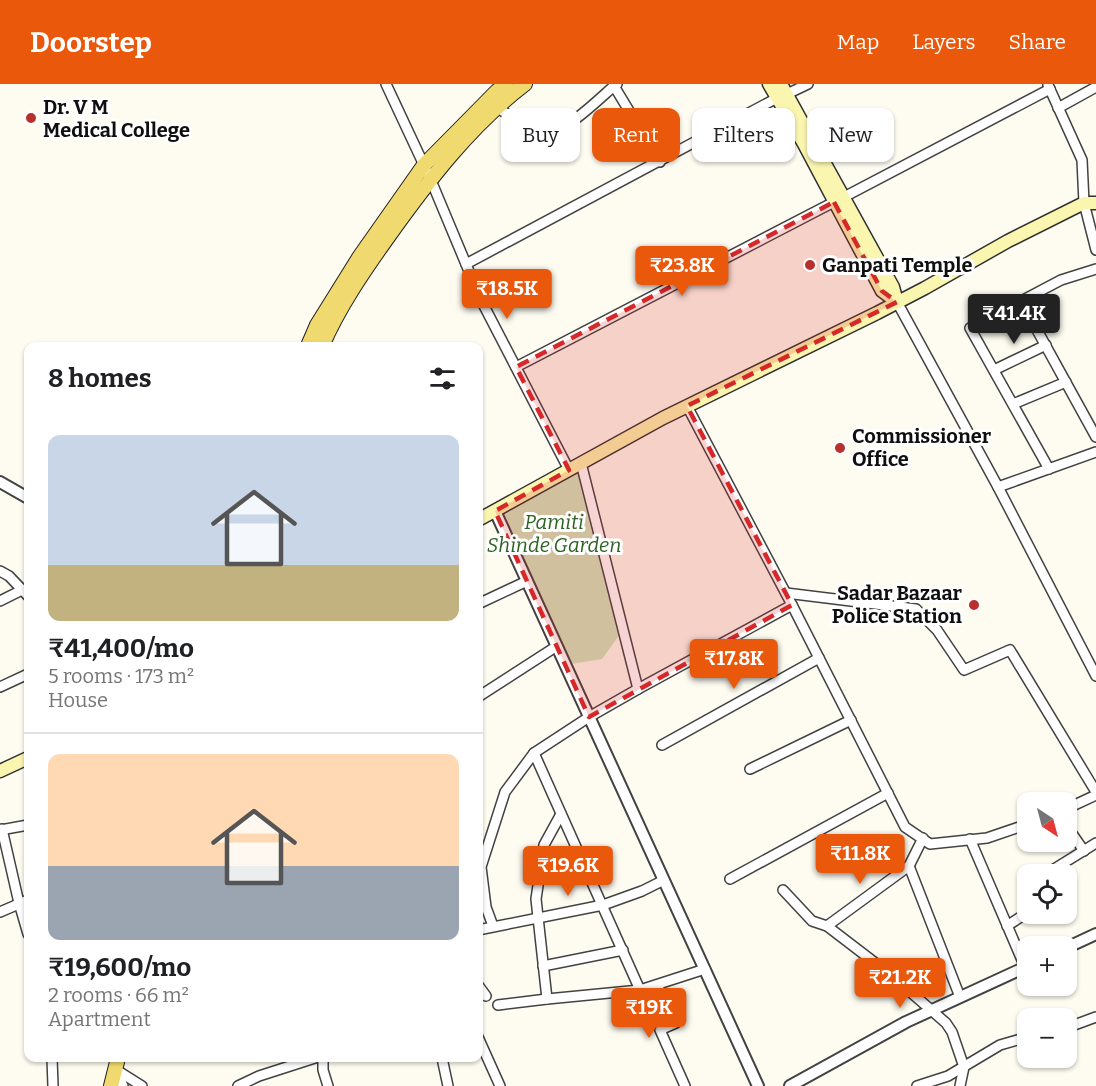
<!DOCTYPE html>
<html lang="en">
<head>
<meta charset="utf-8">
<style>
	:root { --surface:#fff; --page:#f2f2f2; --text:#202124; --muted:#757577; --line:#e0e0e0; --accent:#ea580c }
	body { margin:0; font-family:Bitter,serif; background:var(--page); color:var(--text); height:100vh; display:flex; flex-direction:column; font-size:22px; white-space:nowrap }
	* { box-sizing:border-box; margin:0 }
	p { font-size:20px; color:var(--muted) }
	.icon { flex:none; width:33px; height:33px; fill:none; stroke:currentColor; stroke-width:2; stroke-linecap:round; stroke-linejoin:round }
	.map { position:relative; flex:1; overflow:hidden }
	.drawer { position:absolute; left:24px; top:258px; width:459px; height:720px; display:flex; flex-direction:column; background:var(--surface); border-radius:12px; box-shadow:0 2px 4px #0004 }
	.drawer>* { flex:none }
	.banner { position:absolute; left:501px; top:24px; width:504px; height:54px; display:flex; gap:12px }
	.needle { width:39px; rotate:144deg }
	.controls { position:absolute; left:1017px; top:708px; display:grid; gap:12px }
	.controls a { display:grid; place-items:center; width:60px; height:60px; border-radius:12px; background:var(--surface); box-shadow:0 2px 4px #0004; font-size:30px }
	.price { position:absolute; translate:-50% -51px; padding:0 14px; border-radius:6px; background:var(--accent); color:#fff; font-size:20px; line-height:39px; filter:drop-shadow(0 2px 3px #0008) }
	.price::after { content:''; position:absolute; left:50%; top:36px; width:18px; height:14px; margin-left:-9px; background:inherit; clip-path:polygon(0 0,100% 0,50% 100%) }
	.price.active { background:#222; color:#fff }
	ul { padding:0; list-style:none }
	li { display:grid; align-content:center; gap:12px; height:318px; padding:0 24px }
	li+li { border-top:2px solid var(--line) }
	li span { display:grid; place-items:center; height:186px; border-radius:12px; color:#555 }
	li>.icon { margin-inline-start:auto }
	span .icon { width:108px; height:108px; fill:#fffc; stroke-width:1 }
	li b { font-size:26px }
	h2 { display:flex; justify-content:space-between; align-items:center; height:72px; padding:0 24px; font-size:26px }
	.tag { padding:0 21px; border-radius:12px; background:var(--surface); box-shadow:0 2px 4px #0004; font-size:21px; line-height:54px }
	.tag.active { background:var(--accent); color:#fff }
	header { display:flex; align-items:center; gap:36px; box-sizing:border-box; height:84px; padding:0 30px; background:var(--accent); color:#fff }
	header strong { font-size:28px }
	nav { display:flex; gap:33px; margin-inline-start:auto; font-size:21px }
	.map>svg:first-child { display:block }
</style>
</head>
<body>
<header>
<strong>Doorstep</strong>
<nav><a>Map</a><a>Layers</a><a>Share</a></nav>
</header>
<div class="map">
<svg width="1096" height="1002" viewBox="0 0 1096 1002">
	<rect width="100%" height="100%" fill="#fefcf1"/>
	<path fill="#d0e7bc" d="M581 379 623 546 602 575 565 581 495 427Z"/>
	<g fill="none" stroke-linecap="round" stroke-linejoin="round">
		<defs>
			<g id="minor">
				<path d="M386 0 430 94 481 216 569 386"/>
				<path d="M617 0 614 2 660 78"/>
				<path d="M1048 1 1082 76 1084 119 1096 166"/>
				<path d="M787 10 808 0"/>
				<path d="M496 23C510 31 529 47 545 49 563 51 600 14 614 2"/>
				<path d="M1058 24 1096 3"/>
				<path d="M844 113 1050 5"/>
				<path d="M466 180 777 14"/>
				<path d="M1021 217 1096 353"/>
				<path d="M897 218 998 403 1096 592"/>
				<path d="M516 283 834 118"/>
				<path d="M994 286 1046 261"/>
				<path d="M1013 320 1066 298"/>
				<path d="M1049 385 970 244 1061 196 1096 185"/>
				<path d="M998 403 1096 368"/>
				<path d="M0 487 9 492 28 512"/>
				<path d="M786 509 916 525 937 546 964 586 1010 566 1096 708"/>
				<path d="M0 517 22 506"/>
				<path d="M478 520 527 497"/>
				<path d="M792 521 905 743 930 760 987 754 1028 740"/>
				<path d="M0 603 28 590"/>
				<path d="M638 605 792 521 687 322"/>
				<path d="M478 613 557 562"/>
				<path d="M662 661 819 574"/>
				<path d="M534 669 640 906 705 885"/>
				<path d="M750 685 851 636"/>
				<path d="M1066 725 1096 711"/>
				<path d="M561 730 544 761 536 815 547 915 640 906"/>
				<path d="M1066 741 1084 767"/>
				<path d="M2 745 19 819 28 850"/>
				<path d="M0 746 28 741"/>
				<path d="M970 755 1025 883"/>
				<path d="M909 782 960 913"/>
				<path d="M1046 790 1096 759"/>
				<path d="M730 795 888 709"/>
				<path d="M783 806 812 837 827 842 891 891 946 939 952 948 964 983 960 1002"/>
				<path d="M0 828 28 816"/>
				<path d="M493 842 486 823 481 783 505 708 534 669 589 633 638 605 581 379"/>
				<path d="M827 842 909 782 923 754"/>
				<path d="M1007 842 1028 828"/>
				<path d="M478 846 603 821 642 807 664 796"/>
				<path d="M543 882 623 866"/>
				<path d="M478 901 486 912"/>
				<path d="M657 901 676 939 660 946 685 1002"/>
				<path d="M498 921 547 915"/>
				<path d="M1066 944 1096 933"/>
				<path d="M478 953 500 1002"/>
				<path d="M52 974 53 1002"/>
				<path d="M323 974V986L328 1002"/>
				<path d="M442 974 448 1002"/>
				<path d="M115 985 142 1002"/>
				<path d="M115 985 123 1002"/>
				<path d="M238 1002 259 992 315 974"/>
				<path d="M917 1002 948 992 1000 961 1028 953"/>
			</g>
			<g id="tertiary">
				<path d="M0 398 28 414"/>
				<path d="M495 427 758 1002"/>
				<path d="M1066 864 1096 850"/>
				<path d="M790 1002 906 938 1028 882"/>
			</g>
			<g id="secondary">
				<path d="M769 0 804 60 882 207 897 218"/>
				<path d="M781 0 893 203 897 218"/>
				<path d="M478 436 663 334 877 229 925 204 1008 157 1084 119H1096"/>
				<path d="M0 687 28 674"/>
			</g>
			<g id="primary">
				<path d="M308 262 317 241 360 172 424 81 497 7 506 0"/>
				<path d="M322 262C339 223 363 188 388 153 428 97 470 42 525 0"/>
				<path d="M111 1002 118 974"/>
			</g>
		</defs>
		<use href="#minor" stroke="#424242" stroke-width="12"/>
		<use href="#tertiary" stroke="#424242" stroke-width="14"/>
		<use href="#secondary" stroke="#313131" stroke-width="15"/>
		<use href="#primary" stroke="#202020" stroke-width="16"/>
		<use href="#minor" stroke="#fff" stroke-width="9"/>
		<use href="#tertiary" stroke="#fff" stroke-width="10"/>
		<use href="#secondary" stroke="#faf6b0" stroke-width="12"/>
		<use href="#primary" stroke="#f0d96f" stroke-width="14"/>
	</g>
	<path fill="#d62828" fill-opacity="0.2" stroke="#d62828" stroke-width="4.5" stroke-dasharray="12 8" stroke-linejoin="round" d="M834 118 882 207 897 218 687 322 792 521 589 633 495 427 569 386 516 283Z"/>
	<g fill="#b7302e" stroke="#fff" stroke-width="2">
		<circle cx="31" cy="34" r="6"/>
		<circle cx="810" cy="181" r="6"/>
		<circle cx="840" cy="364" r="6"/>
		<circle cx="974" cy="521" r="6"/>
	</g>
	<g text-anchor="middle" dominant-baseline="central" stroke-width="6" stroke-linejoin="round" paint-order="stroke">
		<g font-size="20" font-weight="bold" fill="#0f0f0f" stroke="#fff" text-anchor="start">
			<text x="43" y="23">Dr. V M<tspan x="43" dy="23">Medical College</tspan></text>
			<text x="822" y="181">Ganpati Temple</text>
			<text x="852" y="352">Commissioner<tspan x="852" dy="23">Office</tspan></text>
			<text x="962" y="509" text-anchor="end">Sadar Bazaar<tspan x="962" dy="23">Police Station</tspan></text>
		</g>
		<g font-size="20" font-style="italic" fill="#2c6322" stroke="#fff">
			<text x="554" y="438">Pamiti<tspan x="554" dy="23">Shinde Garden</tspan></text>
		</g>
	</g>
</svg>
<div class="controls">
<a><svg class="needle" viewBox="-14 -14 28 28"><path d="M0-13l5 13h-10z" fill="#e53935"/><path d="M0 13l5-13h-10z" fill="#757577"/></svg></a>
<a><svg class="icon" aria-label="locate" viewBox="0 0 24 24"><circle cx="12" cy="12" r="6"/><path d="M12 2v4M12 18v4M2 12h4M18 12h4"/></svg></a>
<a>+</a>
<a>−</a>
</div>
<b class="price" style="left:682px;top:213px">₹23.8K</b>
<b class="price" style="left:507px;top:236px">₹18.5K</b>
<b class="price active" style="left:1014px;top:261px">₹41.4K</b>
<b class="price" style="left:734px;top:606px">₹17.8K</b>
<b class="price" style="left:860px;top:801px">₹11.8K</b>
<b class="price" style="left:568px;top:813px">₹19.6K</b>
<b class="price" style="left:900px;top:925px">₹21.2K</b>
<b class="price" style="left:649px;top:955px">₹19K</b>
<div class="banner">
<a class="tag">Buy</a>
<a class="tag active">Rent</a>
<a class="tag">Filters</a>
<a class="tag">New</a>
</div>
<section class="drawer">
<h2>8 homes<svg class="icon" aria-label="filters" viewBox="0 0 24 24"><path d="M4 7h16M4 17h16"/><circle cx="9" cy="7" r="2"/><circle cx="15" cy="17" r="2"/></svg></h2>
<ul>
<li><span style="background:linear-gradient(#c9d6e8 70%,#c2b280 0)"><svg class="icon" aria-label="home" viewBox="0 0 24 24"><path d="M3 11l9-7 9 7M6 9v11h12V9"/></svg></span><div><b>₹41,400/mo</b><p>5 rooms · 173 m²</p><p>House</p></div></li>
<li><span style="background:linear-gradient(#ffd9b3 60%,#9aa5b1 0)"><svg class="icon" aria-label="home" viewBox="0 0 24 24"><path d="M3 11l9-7 9 7M6 9v11h12V9"/></svg></span><div><b>₹19,600/mo</b><p>2 rooms · 66 m²</p><p>Apartment</p></div></li>
</ul>
</section>
</div>
</body>
</html>
